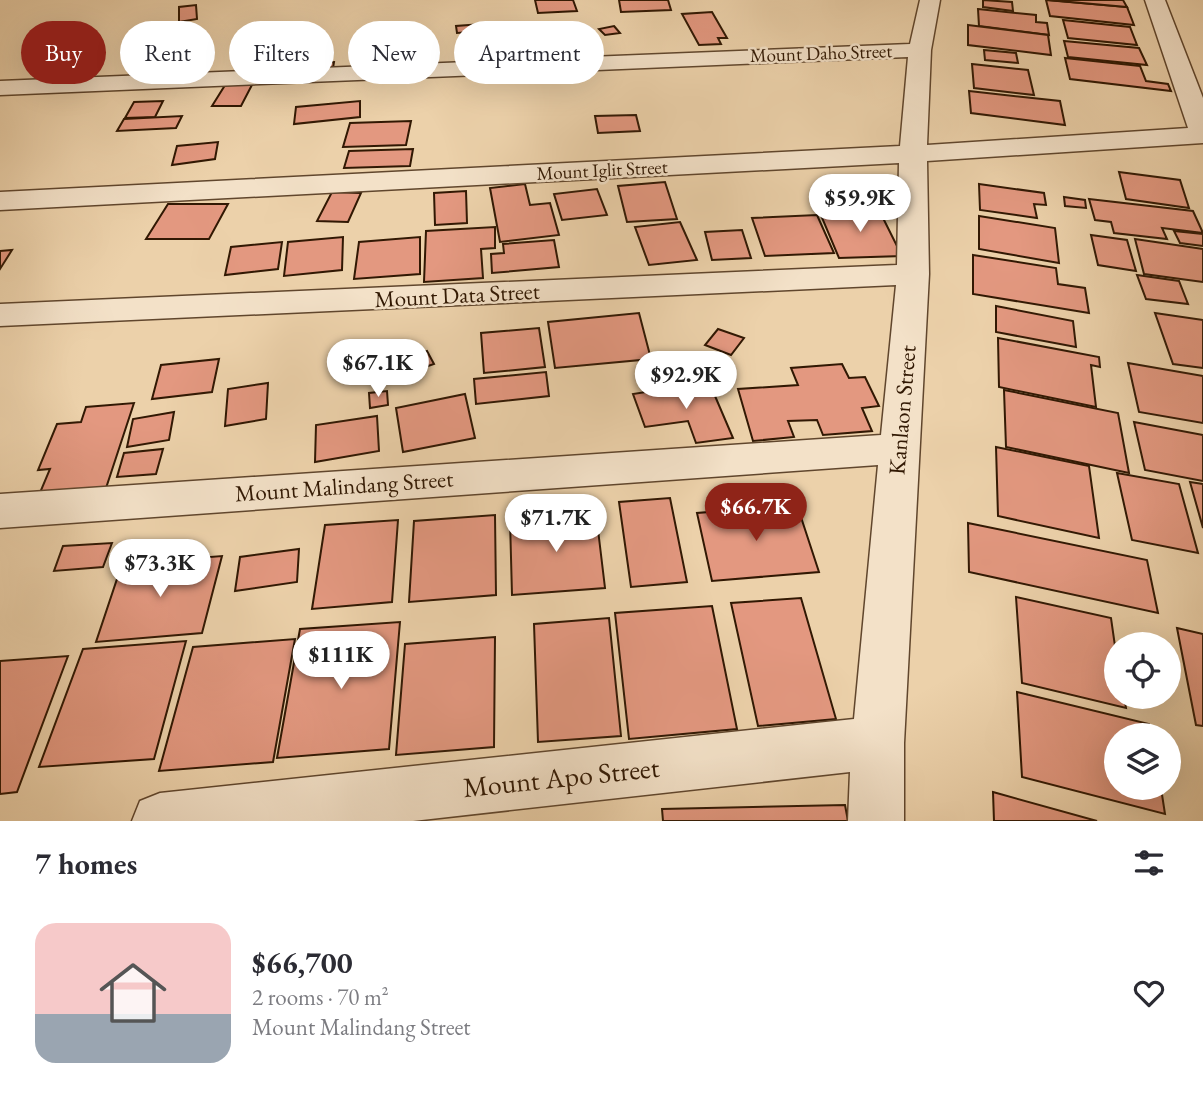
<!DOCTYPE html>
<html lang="en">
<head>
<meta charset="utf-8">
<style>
	:root { --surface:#fff; --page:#f7f7f7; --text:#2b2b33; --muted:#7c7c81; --line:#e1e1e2; --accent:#8f2418 }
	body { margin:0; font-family:"EB Garamond",serif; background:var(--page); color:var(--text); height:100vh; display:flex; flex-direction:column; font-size:26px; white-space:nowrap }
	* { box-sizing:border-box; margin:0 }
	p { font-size:23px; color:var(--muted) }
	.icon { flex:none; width:38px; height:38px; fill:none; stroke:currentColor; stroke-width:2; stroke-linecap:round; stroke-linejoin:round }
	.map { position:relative; height:821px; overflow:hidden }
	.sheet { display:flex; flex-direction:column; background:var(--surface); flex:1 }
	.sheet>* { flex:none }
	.banner { position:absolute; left:21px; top:21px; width:700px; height:63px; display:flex; gap:14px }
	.fabs { position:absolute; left:1104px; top:632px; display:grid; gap:14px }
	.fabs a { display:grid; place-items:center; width:77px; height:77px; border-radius:50%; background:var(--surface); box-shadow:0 7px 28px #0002; font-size:35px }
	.price { position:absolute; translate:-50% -60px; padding:0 16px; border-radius:24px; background:#fff; color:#222; font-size:23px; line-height:46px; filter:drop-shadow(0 2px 4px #0008) }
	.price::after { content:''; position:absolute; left:50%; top:42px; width:21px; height:16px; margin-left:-10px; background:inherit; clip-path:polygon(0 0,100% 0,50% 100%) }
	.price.current { background:var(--accent); color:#fff }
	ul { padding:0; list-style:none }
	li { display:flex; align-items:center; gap:21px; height:175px; padding:0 35px }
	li+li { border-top:2px solid var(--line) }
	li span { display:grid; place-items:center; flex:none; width:196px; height:140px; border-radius:21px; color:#555 }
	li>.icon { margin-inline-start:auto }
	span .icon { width:84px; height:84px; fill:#fffc; stroke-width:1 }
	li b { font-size:30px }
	h2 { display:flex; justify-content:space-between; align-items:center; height:84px; padding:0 35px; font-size:30px }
	.chip { padding:0 24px; border-radius:32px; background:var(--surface); box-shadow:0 7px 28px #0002; font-size:24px; line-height:63px }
	.chip.current { background:var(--accent); color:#fff }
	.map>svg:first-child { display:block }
</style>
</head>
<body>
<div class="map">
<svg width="1203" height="821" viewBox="0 0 1203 821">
	<rect width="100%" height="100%" fill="#ecd1aa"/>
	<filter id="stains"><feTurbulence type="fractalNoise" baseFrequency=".00286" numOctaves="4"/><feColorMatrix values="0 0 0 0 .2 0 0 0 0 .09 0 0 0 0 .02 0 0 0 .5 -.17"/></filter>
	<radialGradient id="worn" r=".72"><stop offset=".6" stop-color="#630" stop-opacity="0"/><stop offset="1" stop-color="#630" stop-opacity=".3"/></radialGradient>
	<g fill="#e39880" stroke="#311803" stroke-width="2">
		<path d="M535 0H573L577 11 538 13Z"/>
		<path d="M619 0H668L671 10 621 12Z"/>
		<path d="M983 0 1012 2 1013 11 983 7Z"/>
		<path d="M1046 0 1127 7 1134 25 1050 16Z"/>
		<path d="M1048 0H1123L1127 7Z"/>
		<path d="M196 5 197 19 179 22V7Z"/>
		<path d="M978 9 1036 15V22L1047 23 1049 35 979 26Z"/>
		<path d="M712 12 727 38H718L721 44 699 45 682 14Z"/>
		<path d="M1063 20 1130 27 1137 45 1068 38Z"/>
		<path d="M414 24 412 34 377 35 380 25Z"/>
		<path d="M482 24 483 31 457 33 456 26Z"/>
		<path d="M968 25 1048 35 1051 55 968 45Z"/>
		<path d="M614 26 620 33 605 35 599 29Z"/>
		<path d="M420 35 417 57 377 58 382 37Z"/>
		<path d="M1064 41 1139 48 1147 65 1068 57Z"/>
		<path d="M984 50 1016 53 1018 63 985 60Z"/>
		<path d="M1065 58 1140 66 1146 81 1168 84 1171 91 1070 79Z"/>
		<path d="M334 62 333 68 300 70 302 64Z"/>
		<path d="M972 64 1028 70 1034 95 974 88Z"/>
		<path d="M254 81 241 106H212L227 82Z"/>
		<path d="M969 91 1060 101 1065 125 971 113Z"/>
		<path d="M163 101 155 117 125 118 134 102Z"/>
		<path d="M360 101V117L294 124 296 107Z"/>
		<path d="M636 115 640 131 598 133 595 116Z"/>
		<path d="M182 116 176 128 117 131 124 119Z"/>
		<path d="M411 121 406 145 343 147 350 123Z"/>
		<path d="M218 142 215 159 172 165 177 146Z"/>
		<path d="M413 149 410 166 344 168 349 151Z"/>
		<path d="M1119 172 1180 180 1189 208 1126 199Z"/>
		<path d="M665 182 677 219 627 222 618 186Z"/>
		<path d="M525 184 530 205 550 203 559 235 500 242 490 188Z"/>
		<path d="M979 184 1044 193 1046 205 1034 204 1037 218 980 210Z"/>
		<path d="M597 189 607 215 562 220 554 194Z"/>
		<path d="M466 191 467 223 435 225 434 193Z"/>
		<path d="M332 192 361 193 348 222 317 221Z"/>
		<path d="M1064 197 1085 200 1086 208 1065 206Z"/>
		<path d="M1089 199 1193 211 1203 233 1162 228 1167 239 1114 233 1111 222 1095 220Z"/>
		<path d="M168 204H228L209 239H146Z"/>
		<path d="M879 210 902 256 839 258 820 213Z"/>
		<path d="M817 215 834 253 765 256 752 218Z"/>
		<path d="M979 216 1055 228 1059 263 979 249Z"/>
		<path d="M680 222 697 260 649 265 635 227Z"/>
		<path d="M495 227V248L481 249 483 278 424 282 426 231Z"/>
		<path d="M742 230 751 258 712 260 705 232Z"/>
		<path d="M1174 231 1203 234V246L1180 243Z"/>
		<path d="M1091 235 1127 240 1136 271 1098 265Z"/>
		<path d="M343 237 342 270 284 276 288 242Z"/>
		<path d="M420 237V274L354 279 359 242Z"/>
		<path d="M1135 239 1203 249V282L1144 274Z"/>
		<path d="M554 240 559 267 492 273 491 254 504 253 503 244Z"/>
		<path d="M282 242 278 269 225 275 231 247Z"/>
		<path d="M12 250 0 269V251Z"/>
		<path d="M973 255 1056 268 1058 284 1085 288 1089 313 973 294Z"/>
		<path d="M1137 275 1179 281 1188 304 1146 299Z"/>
		<path d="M996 306 1073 321 1076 347 996 332Z"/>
		<path d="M639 313 651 359 555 368 548 322Z"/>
		<path d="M1155 313 1203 320V368L1173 364Z"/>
		<path d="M539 328 545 367 484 373 481 333Z"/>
		<path d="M718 329 744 338 731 355 705 345Z"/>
		<path d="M998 338 1099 357 1100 367 1091 365 1096 407 999 387Z"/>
		<path d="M427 351 434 364 391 379 384 366Z"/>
		<path d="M219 359 212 392 152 399 161 365Z"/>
		<path d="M1128 363 1203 376V423L1139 412Z"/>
		<path d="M842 364 849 378 865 377 879 406 862 408 872 431 823 435 817 420 788 421 794 437 753 441 738 389 798 385 791 368Z"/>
		<path d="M546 372 549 396 476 404 474 379Z"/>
		<path d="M709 382 733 438 696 443 688 421 645 427 633 394Z"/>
		<path d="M268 383 266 419 225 426 228 389Z"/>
		<path d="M1004 390 1118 413 1129 473 1006 447Z"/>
		<path d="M387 391 388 405 370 408 369 393Z"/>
		<path d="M465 394 475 438 403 452 396 408Z"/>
		<path d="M134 403 106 488 39 495 50 469 38 470 57 424 81 422 86 407Z"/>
		<path d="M174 412 169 440 127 447 133 419Z"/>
		<path d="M377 416 379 451 315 462 316 425Z"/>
		<path d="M1134 422 1203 435V481L1145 470Z"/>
		<path d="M996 447 1089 466 1099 538 998 516Z"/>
		<path d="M163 449 156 474 117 477 124 453Z"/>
		<path d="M1117 473 1179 484 1198 553 1132 540Z"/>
		<path d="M1190 482 1203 484V528Z"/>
		<path d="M670 498 687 582 631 587 619 502Z"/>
		<path d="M797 505 819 572 712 581 697 513Z"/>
		<path d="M596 513 605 588 512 595 510 520Z"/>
		<path d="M495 515 496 595 409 602 414 521Z"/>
		<path d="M398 520 392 602 312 609 325 525Z"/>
		<path d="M968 523 1147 560 1158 613 969 572Z"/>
		<path d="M112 543 103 567 54 571 63 546Z"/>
		<path d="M299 549 297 582 235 591 240 557Z"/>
		<path d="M222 556 202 633 96 642 122 564Z"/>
		<path d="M1016 597 1111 618 1116 653V696H1124L1126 708 1022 683Z"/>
		<path d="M801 598 836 719 758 726 731 603Z"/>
		<path d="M712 606 737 729 629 739 615 613Z"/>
		<path d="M609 618 621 736 538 742 534 624Z"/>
		<path d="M400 622 389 749 277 758 300 629Z"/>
		<path d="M1177 628 1203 634V726L1196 725Z"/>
		<path d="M495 637 494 747 396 755 405 644Z"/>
		<path d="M295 639 273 762 159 771 193 647Z"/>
		<path d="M186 641 154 759 39 767 83 649Z"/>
		<path d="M68 656 17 792 0 794V661Z"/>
		<path d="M1017 692 1149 724 1151 735H1116V788H1161L1165 814 1022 777Z"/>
		<path d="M993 792 1097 821H994Z"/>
		<path d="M845 805 848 821H663L662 809Z"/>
	</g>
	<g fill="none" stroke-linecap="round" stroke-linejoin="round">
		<defs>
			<path id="minor" d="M920 0H940L931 50 927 145 1188 128 1145 0H1165L1203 98V143L927 161 929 274 904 743V821H848L850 772 413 821H132L140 801 160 793 854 719 878 465 0 528V494L881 435 896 285 0 326V304L897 265 899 163 0 210V192L900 146 908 57 0 95V81L910 44Z"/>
		</defs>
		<use href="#minor" stroke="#60462d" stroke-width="3"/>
		<use href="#minor" fill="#f3e1c8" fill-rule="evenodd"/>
	</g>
	<g text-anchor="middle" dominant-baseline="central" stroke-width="5" stroke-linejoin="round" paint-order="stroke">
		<g font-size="19" fill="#311803" stroke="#f3e1c8">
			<text transform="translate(821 53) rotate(-2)">Mount Daho Street</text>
			<text transform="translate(602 170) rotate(-3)">Mount Iglit Street</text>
		</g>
		<g font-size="23" fill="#311803" stroke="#f3e1c8">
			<text transform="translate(457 295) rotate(-3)">Mount Data Street</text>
			<text transform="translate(902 410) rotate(-85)">Kanlaon Street</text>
			<text transform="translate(344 486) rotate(-4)">Mount Malindang Street</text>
		</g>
		<g font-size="28" fill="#311803" stroke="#f3e1c8">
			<text transform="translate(561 777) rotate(-6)">Mount Apo Street</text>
		</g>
	</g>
	<rect width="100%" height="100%" filter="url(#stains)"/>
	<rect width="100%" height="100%" fill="url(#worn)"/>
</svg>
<div class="fabs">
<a><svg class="icon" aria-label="locate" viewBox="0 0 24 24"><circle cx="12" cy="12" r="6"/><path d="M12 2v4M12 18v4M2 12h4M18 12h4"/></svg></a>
<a><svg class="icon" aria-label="layers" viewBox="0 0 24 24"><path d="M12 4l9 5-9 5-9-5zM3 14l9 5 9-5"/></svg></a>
</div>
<b class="price" style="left:860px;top:234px">$59.9K</b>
<b class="price" style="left:378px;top:399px">$67.1K</b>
<b class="price" style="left:686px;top:411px">$92.9K</b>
<b class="price current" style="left:756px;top:543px">$66.7K</b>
<b class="price" style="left:556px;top:554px">$71.7K</b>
<b class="price" style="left:160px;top:599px">$73.3K</b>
<b class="price" style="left:341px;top:691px">$111K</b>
<div class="banner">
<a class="chip current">Buy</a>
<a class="chip">Rent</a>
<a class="chip">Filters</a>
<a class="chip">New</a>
<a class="chip">Apartment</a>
</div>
</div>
<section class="sheet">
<h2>7 homes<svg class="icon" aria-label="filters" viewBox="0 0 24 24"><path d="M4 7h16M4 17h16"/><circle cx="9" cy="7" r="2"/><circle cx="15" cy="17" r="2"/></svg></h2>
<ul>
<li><span style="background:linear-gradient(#f6c9c9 65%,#9aa5b1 0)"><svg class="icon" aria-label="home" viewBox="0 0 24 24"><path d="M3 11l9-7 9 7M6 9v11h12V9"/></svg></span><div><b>$66,700</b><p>2 rooms · 70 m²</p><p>Mount Malindang Street</p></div><svg class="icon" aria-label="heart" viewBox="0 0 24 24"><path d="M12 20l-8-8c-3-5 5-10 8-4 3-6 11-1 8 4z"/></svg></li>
</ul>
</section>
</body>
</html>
